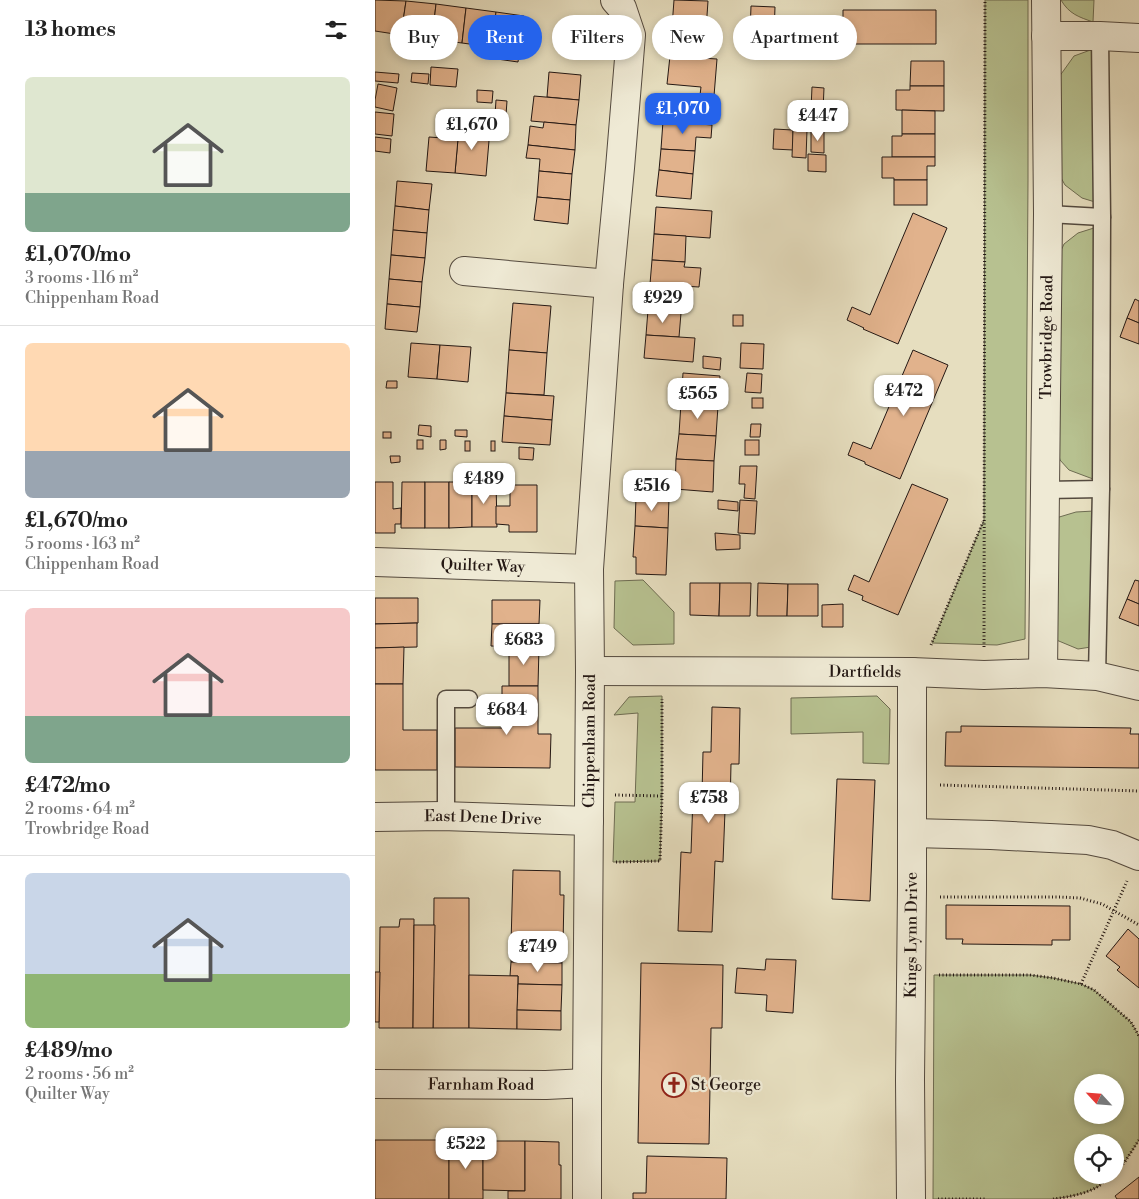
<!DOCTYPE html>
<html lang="en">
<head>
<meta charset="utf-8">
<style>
	:root { --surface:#fff; --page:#f6f6f6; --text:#222; --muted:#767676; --line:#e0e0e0; --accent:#2563eb }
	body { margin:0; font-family:"Libre Bodoni",serif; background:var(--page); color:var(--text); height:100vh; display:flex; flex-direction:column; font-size:19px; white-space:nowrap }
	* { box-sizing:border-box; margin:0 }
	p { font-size:16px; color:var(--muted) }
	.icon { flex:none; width:28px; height:28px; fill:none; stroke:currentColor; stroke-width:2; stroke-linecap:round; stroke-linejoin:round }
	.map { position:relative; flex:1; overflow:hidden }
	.details { display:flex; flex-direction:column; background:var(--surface); width:375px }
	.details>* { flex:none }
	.banner { position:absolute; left:15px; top:15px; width:475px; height:45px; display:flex; gap:10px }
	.needle { width:32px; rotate:296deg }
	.fabs { position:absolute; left:699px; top:1074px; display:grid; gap:10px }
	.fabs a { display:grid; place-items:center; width:50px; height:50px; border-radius:50%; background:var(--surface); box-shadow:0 2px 8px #0003; font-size:25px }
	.price { position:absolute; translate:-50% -42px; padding:0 11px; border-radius:10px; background:#fff; color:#222; font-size:16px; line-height:32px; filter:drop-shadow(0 1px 2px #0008) }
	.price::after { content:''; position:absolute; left:50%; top:30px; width:15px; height:11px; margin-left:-8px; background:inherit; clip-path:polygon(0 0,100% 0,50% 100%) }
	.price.current { background:var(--accent); color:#fff }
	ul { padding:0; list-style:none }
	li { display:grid; align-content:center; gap:10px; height:265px; padding:0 25px }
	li+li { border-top:1px solid var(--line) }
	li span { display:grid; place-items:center; height:155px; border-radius:8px; color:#555 }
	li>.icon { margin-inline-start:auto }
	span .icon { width:90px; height:90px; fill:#fffc; stroke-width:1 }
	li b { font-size:21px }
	h2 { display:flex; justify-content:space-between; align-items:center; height:60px; padding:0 25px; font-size:21px }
	.chip { padding:0 18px; border-radius:22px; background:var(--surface); box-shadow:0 2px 8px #0003; font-size:18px; line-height:45px }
	.chip.current { background:var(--accent); color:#fff }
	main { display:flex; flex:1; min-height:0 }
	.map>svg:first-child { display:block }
</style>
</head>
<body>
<main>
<section class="details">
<h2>13 homes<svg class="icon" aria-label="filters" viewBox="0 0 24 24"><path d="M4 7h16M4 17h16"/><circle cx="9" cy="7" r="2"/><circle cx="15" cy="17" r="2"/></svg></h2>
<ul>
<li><span style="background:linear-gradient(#dfe7d0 75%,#7fa58c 0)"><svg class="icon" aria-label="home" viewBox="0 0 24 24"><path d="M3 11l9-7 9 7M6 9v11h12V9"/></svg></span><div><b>£1,070/mo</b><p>3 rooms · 116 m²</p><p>Chippenham Road</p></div></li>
<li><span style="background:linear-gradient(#ffd9b3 70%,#9aa5b1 0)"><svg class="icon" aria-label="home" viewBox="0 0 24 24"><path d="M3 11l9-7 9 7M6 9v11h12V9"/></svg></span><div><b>£1,670/mo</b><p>5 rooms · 163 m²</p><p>Chippenham Road</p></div></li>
<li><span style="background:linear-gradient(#f6c9c9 70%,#7fa58c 0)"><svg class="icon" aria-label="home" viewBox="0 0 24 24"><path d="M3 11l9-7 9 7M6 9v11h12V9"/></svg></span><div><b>£472/mo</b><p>2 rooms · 64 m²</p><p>Trowbridge Road</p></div></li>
<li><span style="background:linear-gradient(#c9d6e8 65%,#8fb573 0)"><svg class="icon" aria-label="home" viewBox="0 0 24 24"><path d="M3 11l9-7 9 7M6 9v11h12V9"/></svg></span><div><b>£489/mo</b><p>2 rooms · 56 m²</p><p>Quilter Way</p></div></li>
</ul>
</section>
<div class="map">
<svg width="764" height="1199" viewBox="0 0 764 1199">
	<rect width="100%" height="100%" fill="#e6debf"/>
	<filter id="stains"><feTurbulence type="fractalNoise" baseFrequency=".004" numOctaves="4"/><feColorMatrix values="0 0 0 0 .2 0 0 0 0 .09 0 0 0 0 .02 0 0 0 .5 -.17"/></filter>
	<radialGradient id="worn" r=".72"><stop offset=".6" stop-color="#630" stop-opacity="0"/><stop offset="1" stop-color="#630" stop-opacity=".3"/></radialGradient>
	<g fill="#b7c190" stroke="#6e6c52" fill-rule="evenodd">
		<path d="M610 0H653V180L650 639 622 645 557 643 609 520Z"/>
		<path d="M686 0H719L718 22C704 17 694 14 686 0Z"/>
		<path d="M721 48 720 202 707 198 690 185 679 165 684 77 699 56Z"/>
		<path d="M722 227 718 479 694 470 685 460 680 440 681 262 689 244 703 233Z"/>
		<path d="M719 511 716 647 703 649 679 639 681 518 701 512Z"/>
		<path d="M268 580 299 612V644L258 645 239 628 240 581Z"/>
		<path d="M287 696V796L285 861 238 862 240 802H260L263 713 239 715 254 697Z"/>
		<path d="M502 696 515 709 514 764 488 763V732L416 734V698Z"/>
		<path d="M559 975H655L678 978 706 984 719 990 756 1022 764 1036V1140L749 1163 740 1171V1142H708V1175H736C732 1178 728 1183 724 1186 711 1194 693 1197 678 1199H558ZM708 1082H740V1115H708Z"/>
	</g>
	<g fill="#e1b28c" stroke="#241814">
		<path d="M0 0 31 1 26 35 0 31Z"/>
		<path d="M299 0 333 1 331 30 297 27Z"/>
		<path d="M31 1 61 4 57 39 26 35Z"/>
		<path d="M61 4 91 8 87 43 57 39Z"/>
		<path d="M376 6 400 7 399 35 375 34Z"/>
		<path d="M91 8 121 12 117 47 87 43Z"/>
		<path d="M468 10H561V44H467V38H425L426 16 468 17Z"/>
		<path d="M121 12 149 16 143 62 115 58Z"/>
		<path d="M297 27 331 30 328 58 295 56Z"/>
		<path d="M295 56 342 59 339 96 325 95 326 87 292 84Z"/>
		<path d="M536 61H569V86H535Z"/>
		<path d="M56 67 83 69 81 87 55 85Z"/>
		<path d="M0 72 24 74 23 83 0 81Z"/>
		<path d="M174 72 206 75 204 100 172 97Z"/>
		<path d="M37 73 54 74 53 84 36 82Z"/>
		<path d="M3 84 22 88 18 111 0 107V100Z"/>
		<path d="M535 86H569V111L521 110V90H535Z"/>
		<path d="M437 87 449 88 448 110 436 109Z"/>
		<path d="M102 90 118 91 117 103 102 102Z"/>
		<path d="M159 96 204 100 201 125 156 121Z"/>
		<path d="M290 97 324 99 322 124 288 121Z"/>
		<path d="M121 100 132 101 131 115H120Z"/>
		<path d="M527 110 560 111V134H527Z"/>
		<path d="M0 112 19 114 17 136 0 134Z"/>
		<path d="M288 121 337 125 336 138 321 137 320 151 286 149Z"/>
		<path d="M169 122 201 125 200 150 153 145 155 126 168 128Z"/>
		<path d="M84 126 115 129 111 176 80 173Z"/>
		<path d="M399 129 418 130V150L398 149Z"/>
		<path d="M418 130H432L431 158 417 157Z"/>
		<path d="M436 132H449V153L436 152Z"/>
		<path d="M527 134H560V157H517V136H527Z"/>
		<path d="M0 137 16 139 15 153 0 151Z"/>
		<path d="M54 137 83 139 80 173 51 171Z"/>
		<path d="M153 145 200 150 197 174 164 171 165 159 151 158Z"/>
		<path d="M286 149 320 151 318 174 284 170Z"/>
		<path d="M433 154 451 155V172L433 171Z"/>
		<path d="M507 157H560V166H552V180H519V178H507Z"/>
		<path d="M284 170 318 174 316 199 281 196Z"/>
		<path d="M164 171 197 174 195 200 162 197Z"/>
		<rect x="519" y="180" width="33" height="25"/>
		<path d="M22 181 57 184 54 210 20 206Z"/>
		<path d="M162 197 195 200 193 224 159 220Z"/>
		<path d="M20 206 54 210 52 233 18 230Z"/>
		<path d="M281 207 337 211 335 238 279 234Z"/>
		<path d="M538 213 572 228 523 344 488 329 489 328 472 320 477 307 495 315Z"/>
		<path d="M18 230 52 233 50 258 16 255Z"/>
		<path d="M279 234 311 236 310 262 277 260Z"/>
		<path d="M16 255 50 258 47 282 14 279Z"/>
		<path d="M277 260 310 262 309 267 326 268 324 287 275 284Z"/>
		<path d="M14 279 47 282 45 307 12 304Z"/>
		<path d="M275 284 308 286 306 313 273 310Z"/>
		<path d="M760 299 764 301V323L752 318Z"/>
		<path d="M138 303 176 306 172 353 134 350Z"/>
		<path d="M12 304 45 307 42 332 10 329Z"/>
		<path d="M273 310 306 313 304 337 271 335Z"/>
		<rect x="358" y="315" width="10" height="11"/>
		<path d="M752 318 764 323V344L745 337Z"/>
		<path d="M271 335 320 338 318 362 269 358Z"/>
		<path d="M36 343 65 345 62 379 33 377Z"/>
		<path d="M366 343 389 344 388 369 365 368Z"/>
		<path d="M65 345 96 347 93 382 62 379Z"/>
		<path d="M134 350 172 353 169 395 131 393Z"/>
		<path d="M538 350 573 365 525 479 490 464V462L473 455 478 442 496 449Z"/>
		<path d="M328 356 346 358 345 370 328 368Z"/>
		<path d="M308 373 345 376 343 406 306 403Z"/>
		<path d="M372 373 387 374 386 393 370 392Z"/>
		<path d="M12 381H22V388H11Z"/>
		<path d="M131 393 179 396 177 420 129 416Z"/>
		<rect x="377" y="398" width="11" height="10"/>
		<path d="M306 403 343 406 341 436 304 434Z"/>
		<path d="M129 416 177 420 175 445 127 442Z"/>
		<path d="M376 424H386L385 437H375Z"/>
		<path d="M44 425 56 426V437L43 435Z"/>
		<path d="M80 430H92V437L80 436Z"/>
		<rect x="8" y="432" width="8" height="6"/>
		<path d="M304 434 341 436 339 461 301 459Z"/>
		<rect x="42" y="440" width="6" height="9"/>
		<path d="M65 440H71V449L65 450Z"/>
		<rect x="370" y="440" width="14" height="15"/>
		<rect x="90" y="441" width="5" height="10"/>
		<rect x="116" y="441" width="4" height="10"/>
		<path d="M144 447 159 448 158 460 144 459Z"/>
		<path d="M15 456H25V462L16 463Z"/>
		<path d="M301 459 339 461 338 492 300 489Z"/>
		<path d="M365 466H382L380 499 369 498 370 484H364Z"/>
		<path d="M0 482H18V509L26 508V524H20V533H0Z"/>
		<path d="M27 482H50V528H26Z"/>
		<rect x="50" y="482" width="24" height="46"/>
		<path d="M74 482H97V527L74 528Z"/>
		<path d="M97 482H121L122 527H97Z"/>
		<path d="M537 484 573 499 523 615 487 600 488 596 473 590 479 575 494 582Z"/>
		<path d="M135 485H162V532H134V525L121 524V506H135Z"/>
		<path d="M261 497 294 498 293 528 260 526Z"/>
		<path d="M343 500 363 502V511L343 509Z"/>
		<path d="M365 500 382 501 380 534 363 533Z"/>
		<path d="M260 526 293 528 291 575 261 574V557H258Z"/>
		<path d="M340 533 365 535V549L341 550Z"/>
		<path d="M760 580 764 581V604L752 599Z"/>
		<path d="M315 583H345L344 616 315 615Z"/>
		<path d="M345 583H376L375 616H344Z"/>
		<path d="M383 583 413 584 412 616H382Z"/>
		<path d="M413 584H443V616H412Z"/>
		<path d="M0 598H43V623L0 624Z"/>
		<path d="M752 599 764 604V626L744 618Z"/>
		<path d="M117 600H165L164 624H117Z"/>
		<path d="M468 604V627H447V605Z"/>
		<path d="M42 623V647L0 648V624Z"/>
		<path d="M117 624H164V647L116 646Z"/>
		<path d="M134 646 164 647 163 686H134Z"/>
		<path d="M29 647 28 684H0V648Z"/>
		<path d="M0 684H28V730H62V770H0Z"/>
		<path d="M127 686H163V734H176L175 768 80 767V728H127Z"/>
		<path d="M337 707 365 708 364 764H356L355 809 350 811 348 862 340 861 337 932 303 931 306 852 316 853 318 797 327 795 328 752H336Z"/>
		<path d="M586 726 756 728 755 734H764V768L570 766 571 732H586Z"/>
		<path d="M462 779 500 780 495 901 457 899Z"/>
		<path d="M138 870 185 871V895H189L188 946 136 944Z"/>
		<path d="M59 898H94V1028H58Z"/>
		<path d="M571 905 695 906V940H677V945L587 944 588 939H571Z"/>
		<path d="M25 919H39L38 1028H4L5 927H24Z"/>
		<path d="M39 925H60L58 1028H38Z"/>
		<path d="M753 929 764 939V988L742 970 745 967 731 956Z"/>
		<path d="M136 944 188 946 187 963 136 962Z"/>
		<path d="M391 959 421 960 418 1013 391 1011 392 995 360 993 362 968 390 970Z"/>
		<path d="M136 962 187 963V985L143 984V976H135Z"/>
		<path d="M266 963 348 965 347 1028H336L334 1144 263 1143Z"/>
		<path d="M0 972H5L4 1022H0Z"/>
		<path d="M94 975 143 976 142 1029 94 1028Z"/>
		<path d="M143 984 187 985 186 1011 142 1010Z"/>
		<path d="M142 1010 186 1011V1030L142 1029Z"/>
		<rect x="0" y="1140" width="74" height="59"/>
		<path d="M74 1140 108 1141V1199H74Z"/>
		<path d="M108 1141H150V1191L108 1190Z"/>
		<path d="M150 1141 184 1142V1165H186V1199H133V1191H150Z"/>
		<path d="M272 1156 352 1158 351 1199H258V1193H271Z"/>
		<path d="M764 1177V1199H742L740 1196Z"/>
	</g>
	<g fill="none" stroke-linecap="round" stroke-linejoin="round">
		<defs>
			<g id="lane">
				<path d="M673 214 727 217"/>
				<path d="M671 490 726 489"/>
				<path d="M722 676 726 489 727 217 725 36"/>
				<path d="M71 817V699H94"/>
			</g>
			<g id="street">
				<path d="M671 36H725L764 38"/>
				<path d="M89 271 234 284"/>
				<path id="s1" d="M0 562 214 569"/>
				<path id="s2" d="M215 671 537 672 609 675 668 673 722 676 764 686"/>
				<path id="s3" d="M668 673 673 214 671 0"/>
				<path id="s4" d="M0 817 67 816 214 821"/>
				<path d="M537 833 616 835 713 840 737 845 764 856"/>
				<path id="s5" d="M0 1084 171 1085 212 1083"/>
				<path id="s6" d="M212 1199V1083L215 671 214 569 234 284 245 168 256 35 247 8 240 0"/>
				<path id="s7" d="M536 1199 535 1080 537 890V672"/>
			</g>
		</defs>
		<use href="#lane" stroke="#544a3f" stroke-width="19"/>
		<use href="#street" stroke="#544a3f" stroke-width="30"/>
		<g stroke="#241814" stroke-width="3" stroke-dasharray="1 2.5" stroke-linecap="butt">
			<path d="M556 645 608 522"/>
			<path d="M609 647 610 0"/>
			<path d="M565 785 764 791"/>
			<path d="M240 795 287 796V699"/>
			<path d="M241 862 285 861 287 796"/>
			<path d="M565 897H685L705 898 727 904 764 925"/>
			<path d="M564 975H655L678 978 706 984 719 990 756 1022 764 1036"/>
			<path d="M706 984 752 881"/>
			<path d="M740 1171 749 1163 764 1140"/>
			<path d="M563 1199H612"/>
			<path d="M678 1199C693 1197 711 1194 724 1186 728 1183 732 1178 736 1175"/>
		</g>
		<use href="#lane" stroke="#efead5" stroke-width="16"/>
		<use href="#street" stroke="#efead5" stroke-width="28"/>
	</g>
	<defs>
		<symbol id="church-ring" viewBox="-11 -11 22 22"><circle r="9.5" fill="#efead5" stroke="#8f2418" stroke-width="1.5"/><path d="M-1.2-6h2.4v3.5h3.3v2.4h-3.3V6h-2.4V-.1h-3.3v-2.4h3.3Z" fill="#8f2418"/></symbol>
	</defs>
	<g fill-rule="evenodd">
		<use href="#church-ring" x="285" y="1071" width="28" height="28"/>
	</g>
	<g text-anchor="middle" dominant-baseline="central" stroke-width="4.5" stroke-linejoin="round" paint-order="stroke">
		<g font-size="16" fill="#241814" stroke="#efead5">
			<text stroke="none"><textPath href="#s3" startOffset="336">Trowbridge Road</textPath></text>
			<text stroke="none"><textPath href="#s1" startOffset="108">Quilter Way</textPath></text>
			<text stroke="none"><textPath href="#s2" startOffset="275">Dartfields</textPath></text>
			<text stroke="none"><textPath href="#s6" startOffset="458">Chippenham Road</textPath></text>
			<text stroke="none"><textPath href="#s4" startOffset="108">East Dene Drive</textPath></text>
			<text stroke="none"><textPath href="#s7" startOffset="264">Kings Lynn Drive</textPath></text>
			<text stroke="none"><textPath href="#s5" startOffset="106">Farnham Road</textPath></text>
		</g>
		<g font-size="16" fill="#241814" stroke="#efead5" text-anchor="start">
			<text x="316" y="1085">St George</text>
		</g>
	</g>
	<rect width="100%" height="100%" filter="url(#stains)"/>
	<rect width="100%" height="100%" fill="url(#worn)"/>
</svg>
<div class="fabs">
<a><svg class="needle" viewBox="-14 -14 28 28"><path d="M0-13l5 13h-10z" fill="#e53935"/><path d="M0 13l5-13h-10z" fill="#767676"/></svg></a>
<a><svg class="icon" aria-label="locate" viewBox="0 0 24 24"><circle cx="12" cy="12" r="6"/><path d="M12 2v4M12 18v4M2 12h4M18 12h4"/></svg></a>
</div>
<b class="price current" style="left:308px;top:135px">£1,070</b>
<b class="price" style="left:443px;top:142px">£447</b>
<b class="price" style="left:97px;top:151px">£1,670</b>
<b class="price" style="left:288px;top:324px">£929</b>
<b class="price" style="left:529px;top:417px">£472</b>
<b class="price" style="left:323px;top:420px">£565</b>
<b class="price" style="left:109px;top:505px">£489</b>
<b class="price" style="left:277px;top:512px">£516</b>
<b class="price" style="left:149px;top:666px">£683</b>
<b class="price" style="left:132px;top:736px">£684</b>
<b class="price" style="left:334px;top:824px">£758</b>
<b class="price" style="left:163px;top:973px">£749</b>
<b class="price" style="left:91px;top:1170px">£522</b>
<div class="banner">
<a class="chip">Buy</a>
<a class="chip current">Rent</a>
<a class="chip">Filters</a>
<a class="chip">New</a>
<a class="chip">Apartment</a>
</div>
</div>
</main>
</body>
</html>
